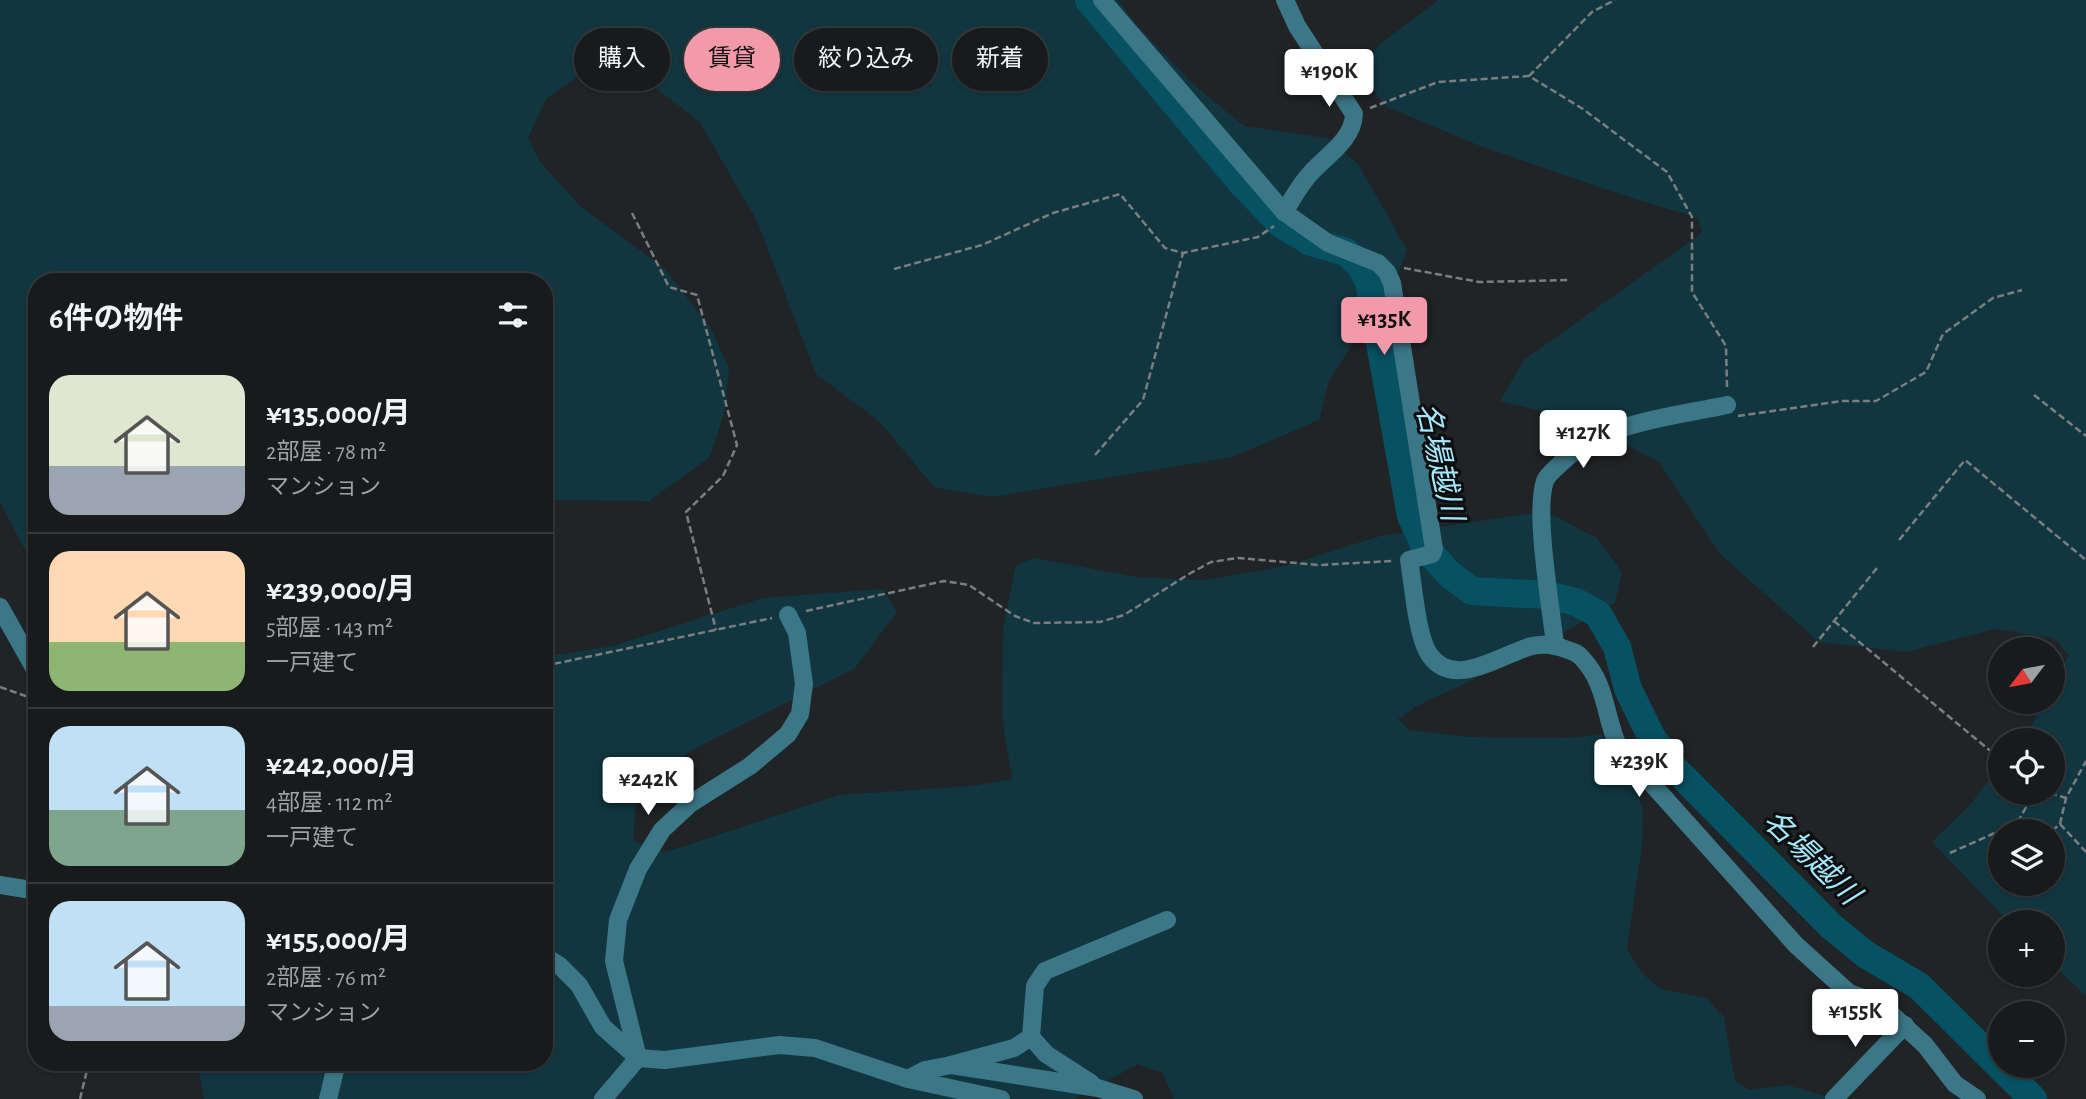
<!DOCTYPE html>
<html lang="ja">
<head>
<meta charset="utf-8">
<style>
	:root { --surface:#181b1c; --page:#212425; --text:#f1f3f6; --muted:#9fa1a3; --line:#36393b; --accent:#f39aaa }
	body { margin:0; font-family:"Alegreya Sans","Noto Sans JP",sans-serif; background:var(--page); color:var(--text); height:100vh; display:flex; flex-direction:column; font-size:26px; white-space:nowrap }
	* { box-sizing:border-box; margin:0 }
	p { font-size:23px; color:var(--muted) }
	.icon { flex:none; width:38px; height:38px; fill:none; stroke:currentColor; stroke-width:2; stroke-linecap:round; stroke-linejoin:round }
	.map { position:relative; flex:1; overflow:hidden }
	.panel { position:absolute; left:28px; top:273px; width:525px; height:798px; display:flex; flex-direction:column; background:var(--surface); border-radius:28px; box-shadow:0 2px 5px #0004,0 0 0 2px var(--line) }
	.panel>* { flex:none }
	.banner { position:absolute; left:574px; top:28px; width:665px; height:63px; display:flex; gap:14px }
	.needle { width:46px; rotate:238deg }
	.buttons { position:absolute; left:1988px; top:637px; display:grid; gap:14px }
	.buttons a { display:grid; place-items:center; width:77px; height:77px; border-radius:50%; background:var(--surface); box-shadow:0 2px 5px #0004,0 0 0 2px var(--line); font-size:35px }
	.price { position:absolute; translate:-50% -60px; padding:0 16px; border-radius:7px; background:#fff; color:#222; font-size:23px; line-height:46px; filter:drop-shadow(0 2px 4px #0008) }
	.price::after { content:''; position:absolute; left:50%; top:42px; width:21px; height:16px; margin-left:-10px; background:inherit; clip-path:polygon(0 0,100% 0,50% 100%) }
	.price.active { background:var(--accent); color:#111 }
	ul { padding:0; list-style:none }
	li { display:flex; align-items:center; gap:21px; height:175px; padding:0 21px }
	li+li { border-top:2px solid var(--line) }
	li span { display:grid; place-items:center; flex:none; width:196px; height:140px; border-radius:21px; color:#555 }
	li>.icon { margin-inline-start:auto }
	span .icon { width:84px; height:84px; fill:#fffc; stroke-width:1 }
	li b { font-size:30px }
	h2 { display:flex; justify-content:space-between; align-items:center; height:84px; padding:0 21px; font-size:30px }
	.pill { padding:0 24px; border-radius:32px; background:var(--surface); box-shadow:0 2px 5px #0004,0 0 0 2px var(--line); font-size:24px; line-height:63px }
	.pill.active { background:var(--accent); color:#111 }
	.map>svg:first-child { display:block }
</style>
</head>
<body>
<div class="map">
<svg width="2086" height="1099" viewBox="0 0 2086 1099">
	<rect width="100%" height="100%" fill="#202426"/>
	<g fill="#113640" fill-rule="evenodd">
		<path d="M0 0H1118L1134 22 1193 84 1244 126 1327 138 1358 164 1407 250 1396 278 1329 380 1319 420 1233 457 992 497 934 487 880 422 816 374 757 221 699 121 648 82 590 68 546 99 528 138 540 162 581 207 664 268 710 327 729 368 725 409 710 457 649 501 544 500V282H37V564L24 548 0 502Z"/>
		<path d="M1439 0H2086V996L2053 965V922H2009L1932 842 1969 806 2000 766V793H2053V740H2020L2034 722 2044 702H2053V686L2069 655 2054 638 1995 629 1906 652 1819 642 1720 554 1659 462 1579 420 1500 401 1524 360 1702 233 1698 218 1610 191 1478 145 1387 107 1357 71 1380 44ZM2000 831H2053V884H2000Z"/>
		<path d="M1545 511 1597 538 1622 572 1615 603 1518 658 1417 706 1398 719 1409 730 1470 737 1569 738 1600 734 1630 762 1643 813 1642 845 1627 949 1641 972 1660 989 1706 998 1724 1017 1735 1081 1749 1090 1787 1085 1835 1099H1174L1163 1073 1138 1064 1074 1099H204L197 1062H544V657L613 646 763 598 883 589 897 612 855 668 707 742 638 783 633 841 666 852 839 795 972 786 1012 779 1002 718 1003 629 1016 565 1035 558 1136 577 1205 580 1286 566 1380 536Z"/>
	</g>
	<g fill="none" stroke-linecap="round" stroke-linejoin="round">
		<path stroke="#065262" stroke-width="28" d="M1089 0 1240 181 1281 224 1311 242 1346 252 1361 266 1369 282 1411 516 1425 547 1449 574 1472 591 1547 595 1576 602 1598 614 1617 647 1628 689 1652 738 1673 767 1832 927 1865 954 1919 986 2033 1099"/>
		<g stroke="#7b7e80" stroke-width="2.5" stroke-dasharray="7 3.5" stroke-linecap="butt">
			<path d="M1529 76 1592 12 1615 0"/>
			<path d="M1370 108 1438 82 1529 76 1583 109 1667 172 1692 217V292L1726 346 1727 387"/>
			<path d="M632 213 669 287 697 295 737 445 723 476 686 512 716 630"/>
			<path d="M1404 268 1479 282 1569 280"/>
			<path d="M894 269 982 245 1053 213 1120 194 1165 248 1183 253 1258 237 1274 226"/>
			<path d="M2034 395 2086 436"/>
			<path d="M1738 416 1842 401H1876L1926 372 1943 334 1993 298 2022 290"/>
			<path d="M1095 455 1143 400 1183 253"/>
			<path d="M1899 540 1965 460 2086 560"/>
			<path d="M806 611 944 581 969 585 1015 616 1034 623 1100 622 1124 615 1189 574 1211 562 1238 558 1319 565 1392 561"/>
			<path d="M1834 621 2000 759"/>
			<path d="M1813 647 1877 568"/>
			<path d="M544 666 772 618"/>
			<path d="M0 687 37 700"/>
			<path d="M2050 793 2066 798"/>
			<path d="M2060 824 2086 852"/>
			<path d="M2052 831 2060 824 2066 798 2086 761"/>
			<path d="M1950 853 1997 832 2020 818 2034 793"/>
			<path d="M80 1099 89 1062"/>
		</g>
		<g stroke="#3c7787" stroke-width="18">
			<path d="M1102 0 1284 212 1328 243 1378 263 1387 272 1392 283 1434 549 1432 554 1409 560C1413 583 1417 637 1429 654 1453 691 1501 654 1532 646 1545 643 1556 645 1568 650 1574 652 1578 653 1582 658 1607 685 1604 714 1618 746L1796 945 1849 993 1879 1003 1925 1045 1955 1084 1977 1099"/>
			<path d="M1284 212C1292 200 1299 186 1309 175 1325 156 1353 141 1354 114L1297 26 1285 0"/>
			<path d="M0 607 37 673"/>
			<path d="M1555 645C1551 607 1534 512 1545 481 1547 475 1555 469 1559 465 1601 422 1671 417 1727 405"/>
			<path d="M0 885 37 891"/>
			<path d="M544 956 560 966 579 985 603 1027 638 1058 665 1060 779 1045 815 1048 908 1079 1001 1099"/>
			<path d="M1031 1037 1046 1054 1091 1083"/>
			<path d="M638 1058 614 961 618 920 638 869 662 830 690 804 750 766 788 734 800 714 804 684 797 633 788 615"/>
			<path d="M951 1065 1014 1048 1031 1037 1035 986 1045 971 1167 920"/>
			<path d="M908 1079 925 1070 951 1065 1098 1088 1134 1099"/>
			<path d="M328 1099 337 1062"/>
			<path d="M603 1099 638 1058"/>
			<path d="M1834 1099 1905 1025"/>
		</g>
	</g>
	<g text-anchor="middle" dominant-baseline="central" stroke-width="6" stroke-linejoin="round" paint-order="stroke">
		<g font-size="30" font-style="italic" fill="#a5e7fa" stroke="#0b0d0e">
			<text transform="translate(1439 462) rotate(77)">名場越川</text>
			<text transform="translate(1811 858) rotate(44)">名場越川</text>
		</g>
	</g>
</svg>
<div class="buttons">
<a><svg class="needle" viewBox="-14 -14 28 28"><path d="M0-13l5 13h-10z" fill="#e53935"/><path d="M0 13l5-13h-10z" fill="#9fa1a3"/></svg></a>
<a><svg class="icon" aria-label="locate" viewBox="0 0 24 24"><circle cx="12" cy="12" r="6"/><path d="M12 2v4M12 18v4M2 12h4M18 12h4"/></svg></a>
<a><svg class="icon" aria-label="layers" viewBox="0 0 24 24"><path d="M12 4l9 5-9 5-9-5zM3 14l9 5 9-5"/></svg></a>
<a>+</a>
<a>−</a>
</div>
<b class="price" style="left:1329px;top:109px">¥190K</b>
<b class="price active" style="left:1384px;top:357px">¥135K</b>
<b class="price" style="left:1583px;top:470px">¥127K</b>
<b class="price" style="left:1639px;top:799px">¥239K</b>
<b class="price" style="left:648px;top:817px">¥242K</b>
<b class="price" style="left:1855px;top:1049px">¥155K</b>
<div class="banner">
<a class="pill">購入</a>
<a class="pill active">賃貸</a>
<a class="pill">絞り込み</a>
<a class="pill">新着</a>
</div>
<section class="panel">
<h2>6件の物件<svg class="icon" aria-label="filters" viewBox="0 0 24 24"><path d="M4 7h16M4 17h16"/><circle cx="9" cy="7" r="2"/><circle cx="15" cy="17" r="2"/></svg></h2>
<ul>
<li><span style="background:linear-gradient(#dfe7d0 65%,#9aa5b1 0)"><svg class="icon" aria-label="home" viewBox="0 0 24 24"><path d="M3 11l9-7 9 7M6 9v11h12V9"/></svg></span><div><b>¥135,000/月</b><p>2部屋 · 78 m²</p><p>マンション</p></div></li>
<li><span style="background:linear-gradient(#ffd9b3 65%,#8fb573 0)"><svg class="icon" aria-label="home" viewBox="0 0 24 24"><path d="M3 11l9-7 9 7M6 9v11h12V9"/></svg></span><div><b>¥239,000/月</b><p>5部屋 · 143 m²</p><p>一戸建て</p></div></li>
<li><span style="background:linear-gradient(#bfe0f5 60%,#7fa58c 0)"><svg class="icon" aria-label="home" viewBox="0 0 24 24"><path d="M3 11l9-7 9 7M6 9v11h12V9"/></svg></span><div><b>¥242,000/月</b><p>4部屋 · 112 m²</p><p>一戸建て</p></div></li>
<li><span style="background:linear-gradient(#bfe0f5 75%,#9aa5b1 0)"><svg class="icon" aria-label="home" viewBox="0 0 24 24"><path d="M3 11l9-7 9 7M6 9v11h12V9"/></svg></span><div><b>¥155,000/月</b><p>2部屋 · 76 m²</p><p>マンション</p></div></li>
</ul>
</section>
</div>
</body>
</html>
